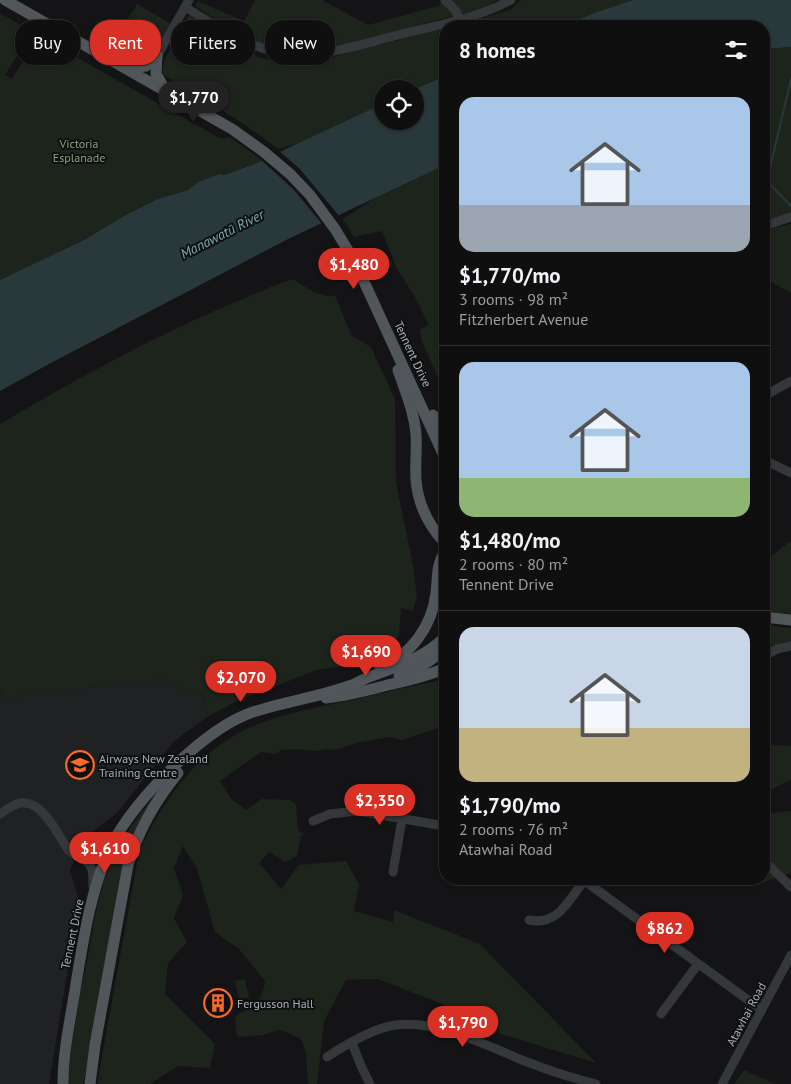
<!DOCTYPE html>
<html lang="en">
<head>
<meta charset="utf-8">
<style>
	:root { --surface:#0f0f10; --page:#1d1d1e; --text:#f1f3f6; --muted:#9b9c9f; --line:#2f2f30; --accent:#d93025 }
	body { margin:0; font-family:"PT Sans",sans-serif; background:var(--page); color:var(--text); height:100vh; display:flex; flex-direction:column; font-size:19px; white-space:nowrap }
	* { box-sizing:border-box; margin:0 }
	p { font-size:16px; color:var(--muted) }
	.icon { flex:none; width:28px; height:28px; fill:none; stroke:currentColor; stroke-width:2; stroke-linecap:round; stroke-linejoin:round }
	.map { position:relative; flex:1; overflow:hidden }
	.panel { position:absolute; left:439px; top:20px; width:331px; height:865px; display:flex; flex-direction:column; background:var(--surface); border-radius:20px; box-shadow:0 1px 4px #0004,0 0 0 1px var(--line) }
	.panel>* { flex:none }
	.guide { position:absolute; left:15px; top:20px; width:349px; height:45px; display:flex; gap:10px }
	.tools { position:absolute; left:374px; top:80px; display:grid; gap:10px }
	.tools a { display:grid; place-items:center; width:50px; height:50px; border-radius:50%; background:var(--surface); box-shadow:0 1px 4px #0004,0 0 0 1px var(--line); font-size:25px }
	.price { position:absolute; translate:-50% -42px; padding:0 11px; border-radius:18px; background:var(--accent); color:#fff; font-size:16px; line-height:32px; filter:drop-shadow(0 1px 2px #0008) }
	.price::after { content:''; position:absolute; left:50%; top:30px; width:15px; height:11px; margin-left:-8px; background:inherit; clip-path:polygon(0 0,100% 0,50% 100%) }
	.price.selected { background:#222; color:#fff }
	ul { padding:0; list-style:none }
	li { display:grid; align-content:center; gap:10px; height:265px; padding:0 20px }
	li+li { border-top:1px solid var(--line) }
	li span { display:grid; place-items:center; height:155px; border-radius:15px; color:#555 }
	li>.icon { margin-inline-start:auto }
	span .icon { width:90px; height:90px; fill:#fffc; stroke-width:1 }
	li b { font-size:21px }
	h2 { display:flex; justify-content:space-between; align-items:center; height:60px; padding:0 20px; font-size:21px }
	.chip { padding:0 18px; border-radius:20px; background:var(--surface); box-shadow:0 1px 4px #0004,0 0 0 1px var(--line); font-size:18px; line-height:45px }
	.chip.selected { background:var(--accent); color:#fff }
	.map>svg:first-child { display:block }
</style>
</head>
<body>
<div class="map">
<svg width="791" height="1084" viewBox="0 0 791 1084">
	<rect width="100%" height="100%" fill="#141416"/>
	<path fill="#202123" d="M164 679 190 695 204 694 207 717 174 741 118 812 84 838 70 870 79 901 49 1084H0V687L2 698Z"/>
	<g fill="#1d241c">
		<path d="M255 0H322L368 25 438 6 443 0H498C477 13 445 17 422 24 371 38 313 61 262 43 238 35 216 20 195 6L198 1 244 21Z"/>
		<path d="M521 0H633L594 13 563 26H453L510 10Z"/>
		<path d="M137 4 171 24 150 60 146 63 112 44Z"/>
		<path d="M0 13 32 32 5 75 12 79 39 36 214 135 223 139 227 137 231 138 262 160 225 175 219 174 198 182 188 190 158 199 86 239 0 280Z"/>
		<path d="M188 16H192L260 58 282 62 294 63 303 59 328 58 445 28V76L415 89H382V104L300 143 278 149 244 124 162 74 164 61Z"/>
		<path d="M791 47V214L764 220V49Z"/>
		<path d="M445 165V393L422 342 420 330 429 325 415 297 396 267 382 231 354 237 343 219 377 197Z"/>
		<path d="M791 224V293L764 278V230Z"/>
		<path d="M293 279C307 288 318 297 335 296L352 336 371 347 395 399 396 483 413 565 417 597 413 611 401 608 399 636 367 662 317 670 237 701 207 717 204 694 190 695 164 679 2 698 0 687V424C71 382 143 342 219 309 244 299 268 287 293 279Z"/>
		<path d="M789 542H791V614L764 611V560H767Z"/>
		<path d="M764 625 791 628V642L778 644 764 650Z"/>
		<path d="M445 679V720L441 727 402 740 390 737 356 743 336 750 326 749 318 751 295 749 281 750 275 754 261 752 220 781 232 800 246 810 262 799 290 800 296 804 298 830 304 835H301L297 856 285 862 269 852 259 863 281 889 299 865 346 861 359 884 354 911 393 922 394 910 480 944 596 1063 498 1033 499 1026 378 979 346 980 324 1021 317 1084H308L306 1054 302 1040 291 1034 279 1030 263 1035 237 1037 235 1017C253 1004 261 1006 265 981L239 949 215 932 197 869 183 846 174 868 183 895 174 918 187 942 168 963 165 994 215 1044 210 1068 178 1066 150 1084H98L99 1073 139 852C159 808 187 766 227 740 262 716 315 708 356 699 386 692 415 685 445 679Z"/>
		<path d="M764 744 791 746V780L764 793Z"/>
		<path d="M159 789 144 815 83 1084H68C71 1039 80 995 89 951 94 921 99 890 111 862 123 835 142 812 159 789Z"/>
		<path d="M791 811V873L755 885 751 879H764V814Z"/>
		<path d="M245 979 249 997 239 1000 235 981Z"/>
		<path d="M744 1070 775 1084H734Z"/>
	</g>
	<g fill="#29383a">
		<path d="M633 0H791V47L764 49V26H563L594 13Z"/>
		<path d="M445 76V165L288 239 49 364 0 391V280L86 239 124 216 158 199 188 190 198 182 219 174 225 175 254 164 382 104V121H415V89Z"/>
	</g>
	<path fill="#141416" d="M278 150 300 169 340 217 323 225 293 189 259 158Z"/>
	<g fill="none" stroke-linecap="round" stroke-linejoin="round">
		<path stroke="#29383a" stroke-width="2" d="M791 79 767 181 791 206"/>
		<g stroke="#35383b" stroke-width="9">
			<path d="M445 0 456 11 460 20"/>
			<path d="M185 7C216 26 249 49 285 53 323 58 362 44 398 35 436 25 476 19 511 0"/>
			<path d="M157 56 189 0"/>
			<path d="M764 226 791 217"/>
			<path d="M764 396 791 381"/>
			<path d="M764 460 791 473"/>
			<path d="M764 656 777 649 791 646"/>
			<path d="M0 814C6 810 13 804 21 803 43 800 59 837 69 851 72 854 75 855 79 857 94 864 93 871 93 886"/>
			<path d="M313 821 330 814 357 811 445 826"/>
			<path d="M86 860 97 858 107 850"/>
			<path d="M764 861 791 887"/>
			<path d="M393 872 402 819"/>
			<path d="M582 879 762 1010"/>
			<path d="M529 920C558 926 568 901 584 881"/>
			<path d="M661 1014 698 964"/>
			<path d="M352 1043 362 1068 370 1084"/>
			<path d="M327 1057C345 1045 374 1028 396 1025 437 1019 489 1047 527 1062 550 1071 572 1078 596 1084"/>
			<path d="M722 1084 791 955"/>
		</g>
		<g stroke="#51565a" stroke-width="11">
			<path d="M5 0 232 129 264 152 290 174 310 195 335 229 355 262 445 458"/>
			<path d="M157 56 156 74 165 89"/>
			<path d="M126 68 146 66 157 56"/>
			<path d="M398 370C405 391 414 411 416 434 417 449 415 465 416 480 418 504 429 526 445 543"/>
			<path d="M433 415 445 437"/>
			<path d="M764 617 791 620"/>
			<path d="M380 667C411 656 432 626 436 593 438 579 436 564 445 552"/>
			<path d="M399 676 422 666 445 650"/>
			<path d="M326 698C345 696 365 691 384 686 405 681 426 677 445 668"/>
			<path d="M63 1084C63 1052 70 1021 75 990 83 942 90 889 112 844 135 799 205 728 253 712 286 701 320 697 352 685 359 682 365 678 372 676 400 665 424 658 445 637"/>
			<path d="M90 1084 95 1045 128 865C138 831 155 801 178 773"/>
		</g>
	</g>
	<defs>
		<symbol id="university-ring" viewBox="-11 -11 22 22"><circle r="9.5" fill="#0f0f11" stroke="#f96a28" stroke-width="1.5"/><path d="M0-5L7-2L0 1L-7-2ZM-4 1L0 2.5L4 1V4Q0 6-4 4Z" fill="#f96a28"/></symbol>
		<symbol id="building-ring" viewBox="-11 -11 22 22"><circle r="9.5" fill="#0f0f11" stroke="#f96a28" stroke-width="1.5"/><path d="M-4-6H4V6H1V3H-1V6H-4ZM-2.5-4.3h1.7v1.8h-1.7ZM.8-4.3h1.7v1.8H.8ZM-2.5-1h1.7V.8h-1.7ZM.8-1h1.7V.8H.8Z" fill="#f96a28"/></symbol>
	</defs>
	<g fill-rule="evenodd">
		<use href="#university-ring" x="64" y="749" width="32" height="32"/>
		<use href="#building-ring" x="202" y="987" width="32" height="32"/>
	</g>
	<g text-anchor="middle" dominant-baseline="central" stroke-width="4" stroke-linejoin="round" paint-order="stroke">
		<g font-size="12" fill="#86a37b" stroke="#0f0f11">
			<text x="79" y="143">Victoria<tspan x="79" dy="14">Esplanade</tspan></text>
		</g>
		<g font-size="12" fill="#a5b1b7" stroke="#0f0f11">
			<text transform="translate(413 354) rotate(65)">Tennent Drive</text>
			<text transform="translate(72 934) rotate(-78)">Tennent Drive</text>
			<text transform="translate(746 1014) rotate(-62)">Atawhai Road</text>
		</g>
		<g font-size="12" fill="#a5b1b7" stroke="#0f0f11" text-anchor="start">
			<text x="99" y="758">Airways New Zealand<tspan x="99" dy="14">Training Centre</tspan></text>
			<text x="237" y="1003">Fergusson Hall</text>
		</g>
		<g font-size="14" font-style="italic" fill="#7aadb3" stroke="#0f0f11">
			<text transform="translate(222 234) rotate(-27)">Manawatū River</text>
		</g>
	</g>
</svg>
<div class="tools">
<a><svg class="icon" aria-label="locate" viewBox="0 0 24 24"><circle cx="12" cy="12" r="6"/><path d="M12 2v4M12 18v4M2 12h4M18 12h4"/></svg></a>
</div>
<b class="price selected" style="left:194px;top:123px">$1,770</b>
<b class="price" style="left:354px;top:290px">$1,480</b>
<b class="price" style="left:366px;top:677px">$1,690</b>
<b class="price" style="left:241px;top:703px">$2,070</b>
<b class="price" style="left:380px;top:826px">$2,350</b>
<b class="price" style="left:105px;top:874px">$1,610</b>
<b class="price" style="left:665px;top:954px">$862</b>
<b class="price" style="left:463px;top:1048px">$1,790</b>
<div class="guide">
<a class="chip">Buy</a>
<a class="chip selected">Rent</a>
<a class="chip">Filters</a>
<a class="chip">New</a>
</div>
<section class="panel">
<h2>8 homes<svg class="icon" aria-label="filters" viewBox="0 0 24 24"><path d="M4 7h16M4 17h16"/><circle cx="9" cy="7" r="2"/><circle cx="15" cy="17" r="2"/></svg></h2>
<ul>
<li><span style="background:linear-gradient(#a9c7e8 70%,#9aa5b1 0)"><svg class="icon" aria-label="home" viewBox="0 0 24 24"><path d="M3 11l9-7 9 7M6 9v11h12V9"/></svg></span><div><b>$1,770/mo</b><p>3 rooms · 98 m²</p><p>Fitzherbert Avenue</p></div></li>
<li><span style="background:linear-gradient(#a9c7e8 75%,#8fb573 0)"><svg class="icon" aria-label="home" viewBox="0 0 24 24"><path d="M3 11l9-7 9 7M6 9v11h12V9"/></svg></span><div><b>$1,480/mo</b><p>2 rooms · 80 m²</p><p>Tennent Drive</p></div></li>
<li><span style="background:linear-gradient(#c9d6e8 65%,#c2b280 0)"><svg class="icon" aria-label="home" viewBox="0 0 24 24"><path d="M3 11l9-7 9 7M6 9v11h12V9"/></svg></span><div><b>$1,790/mo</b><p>2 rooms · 76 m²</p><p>Atawhai Road</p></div></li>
</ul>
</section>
</div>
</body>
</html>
